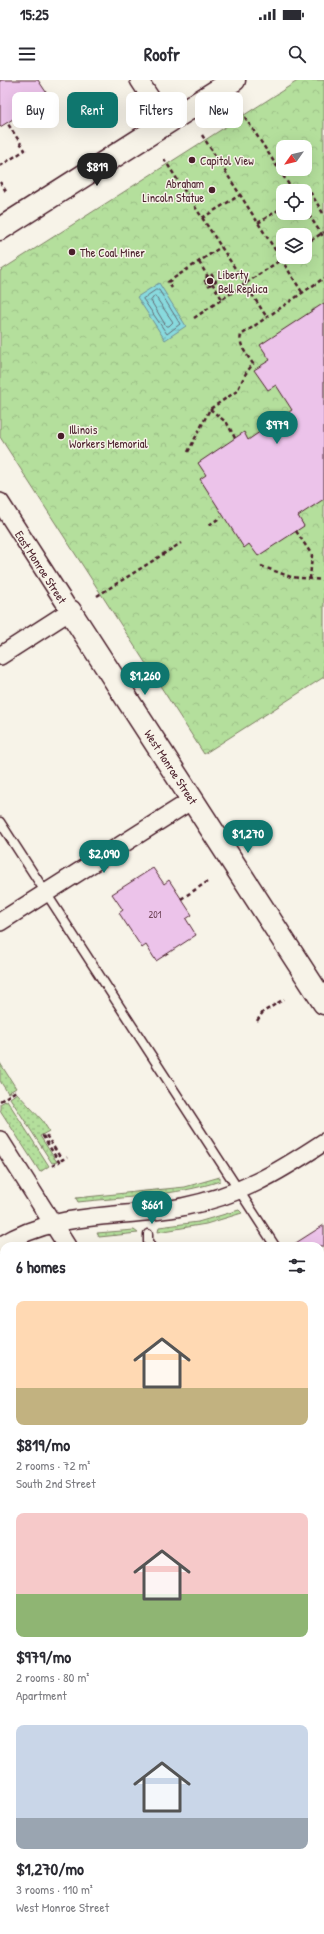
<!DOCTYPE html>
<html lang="en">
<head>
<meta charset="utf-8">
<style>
	:root { --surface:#fff; --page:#f7f7f7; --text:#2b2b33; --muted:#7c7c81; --accent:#0f766e }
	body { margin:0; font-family:"Patrick Hand",sans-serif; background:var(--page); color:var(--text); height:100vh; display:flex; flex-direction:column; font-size:15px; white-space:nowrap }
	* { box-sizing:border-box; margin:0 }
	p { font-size:13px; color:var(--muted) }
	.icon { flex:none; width:22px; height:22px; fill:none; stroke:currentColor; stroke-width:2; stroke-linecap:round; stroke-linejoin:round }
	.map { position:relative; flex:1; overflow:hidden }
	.sheet { position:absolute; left:0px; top:1162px; width:324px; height:692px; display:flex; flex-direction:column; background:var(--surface); border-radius:12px 12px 0 0; box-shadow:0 4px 16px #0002 }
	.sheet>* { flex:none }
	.top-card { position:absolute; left:12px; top:12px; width:300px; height:36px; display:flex; gap:8px }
	.needle { width:26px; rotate:236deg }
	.buttons { position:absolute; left:276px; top:60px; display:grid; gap:8px }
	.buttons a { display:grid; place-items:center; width:36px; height:36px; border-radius:8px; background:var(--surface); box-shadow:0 4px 16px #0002; font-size:20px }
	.price { position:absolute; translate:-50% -34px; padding:0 9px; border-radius:14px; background:var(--accent); color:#fff; font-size:13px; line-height:26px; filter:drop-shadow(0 1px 2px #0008) }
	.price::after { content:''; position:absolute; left:50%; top:24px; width:12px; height:9px; margin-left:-6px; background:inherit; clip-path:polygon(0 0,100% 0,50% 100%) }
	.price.active { background:#222; color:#fff }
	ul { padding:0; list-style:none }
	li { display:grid; align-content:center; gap:8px; height:212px; padding:0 16px }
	li span { display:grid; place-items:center; height:124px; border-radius:8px; color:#555 }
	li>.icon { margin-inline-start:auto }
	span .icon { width:72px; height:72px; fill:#fffc; stroke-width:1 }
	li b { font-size:17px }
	h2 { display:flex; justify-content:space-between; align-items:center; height:48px; padding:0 16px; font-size:17px }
	.tag { padding:0 14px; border-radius:8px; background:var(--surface); box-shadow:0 4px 16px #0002; font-size:14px; line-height:36px }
	.tag.active { background:var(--accent); color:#fff }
	.status { display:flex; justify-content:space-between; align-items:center; height:28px; padding:0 20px; background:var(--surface); direction:ltr }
	.status svg { height:11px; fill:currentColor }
	header { display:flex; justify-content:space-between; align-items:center; height:52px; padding:0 16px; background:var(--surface); font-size:18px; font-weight:800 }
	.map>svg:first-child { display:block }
</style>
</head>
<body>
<div class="status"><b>15:25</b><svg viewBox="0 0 49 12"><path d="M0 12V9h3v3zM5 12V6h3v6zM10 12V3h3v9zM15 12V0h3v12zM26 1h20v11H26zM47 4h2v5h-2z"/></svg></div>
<header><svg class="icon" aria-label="menu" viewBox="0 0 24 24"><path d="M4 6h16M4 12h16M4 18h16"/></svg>Roofr<svg class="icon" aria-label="search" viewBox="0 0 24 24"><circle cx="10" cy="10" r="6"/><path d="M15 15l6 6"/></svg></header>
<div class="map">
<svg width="324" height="1854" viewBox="0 0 324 1854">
	<defs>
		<pattern id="grass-dots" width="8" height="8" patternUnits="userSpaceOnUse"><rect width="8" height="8" fill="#b4df9c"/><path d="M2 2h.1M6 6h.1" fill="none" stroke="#9cbf87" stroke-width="1.8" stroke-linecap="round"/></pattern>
		<pattern id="park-crowns" width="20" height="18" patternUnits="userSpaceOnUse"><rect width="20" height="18" fill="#b4df9c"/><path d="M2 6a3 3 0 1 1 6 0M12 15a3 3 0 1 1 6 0" fill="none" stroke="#9cbf87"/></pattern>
		<pattern id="water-ripples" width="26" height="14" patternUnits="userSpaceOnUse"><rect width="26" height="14" fill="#88dade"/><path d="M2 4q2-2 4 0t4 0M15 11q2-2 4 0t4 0" fill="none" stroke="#77bbbf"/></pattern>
	</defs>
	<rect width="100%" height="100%" fill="#f7f3e8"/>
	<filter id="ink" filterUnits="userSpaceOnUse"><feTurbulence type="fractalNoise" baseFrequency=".025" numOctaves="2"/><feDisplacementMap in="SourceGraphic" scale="8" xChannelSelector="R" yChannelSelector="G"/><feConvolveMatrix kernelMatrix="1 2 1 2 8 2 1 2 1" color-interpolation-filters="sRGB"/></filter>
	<g filter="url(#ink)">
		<g fill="url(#grass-dots)" stroke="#7f7f64">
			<path d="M0 983 16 1008 8 1013 0 1001Z"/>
			<path d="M17 1013 42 1040 49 1051 40 1056 57 1082 52 1083 10 1018Z"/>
			<path d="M7 1020 49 1086 40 1092 0 1030V1024Z"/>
			<path d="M220 1097V1101C175 1116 125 1117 78 1122L76 1118 185 1107Z"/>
			<path d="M239 1130 242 1133 206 1144 158 1152 159 1147 198 1142Z"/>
			<path d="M134 1150 138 1153 99 1157 97 1153Z"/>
			<path d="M324 1685V1728L320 1731V1688Z"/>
			<path d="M324 1808V1854H251L257 1850H320V1810Z"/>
		</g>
		<path fill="url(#park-crowns)" stroke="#7f7f64" fill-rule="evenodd" d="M299 0H324V597L204 674 0 357V191ZM283 67H305V89H283ZM283 111H305V133H283ZM283 155H305V177H283Z"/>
		<path fill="url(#water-ripples)" stroke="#6f8f96" d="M159 203 186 246 165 260 137 217Z"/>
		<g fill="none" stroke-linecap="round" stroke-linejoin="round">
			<g stroke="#636a73" stroke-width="1">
				<path d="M156 210H159L180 244 167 254 143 219Z"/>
				<path d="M155 216 173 242 169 246H166L151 221Z"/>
			</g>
		</g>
		<g fill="#ecc3ea" stroke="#4a1f2b">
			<path d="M0 0H38L50 18 15 41 13 39 0 47Z"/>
			<path d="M324 223V419L298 436 304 446 258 476 249 464 244 468 200 399 206 395 198 383 244 352 248 360 292 330 276 305 268 310 254 290 270 280 260 265Z"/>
			<path d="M153 788 164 804 169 800 192 835 186 839 196 855 156 881 146 865 142 868 119 833 123 830 112 814Z"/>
			<path d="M324 1145V1166H291Z"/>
		</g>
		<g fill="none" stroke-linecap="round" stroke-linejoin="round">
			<defs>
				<g id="lane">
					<path d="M0 742 275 1166"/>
					<path d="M148 1154V1162L151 1166"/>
					<path d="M320 1236 324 1243"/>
					<path d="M0 1360 4 1364"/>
				</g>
				<g id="street">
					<path d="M139 0 167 43"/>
					<path d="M0 422 70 531 0 576"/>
					<path d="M0 842 192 720"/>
					<path d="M0 1060 67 1166"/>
					<path d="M0 1166C57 1130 119 1139 182 1127 239 1116 277 1093 324 1062"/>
					<path d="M320 1393 324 1390"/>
					<path d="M320 1557 324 1564"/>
					<path d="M0 1597 4 1595"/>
					<path d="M0 1695 4 1701"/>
					<path d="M320 1768 324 1766"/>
					<path d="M100 1850 102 1854"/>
					<path d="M185 1854 192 1850"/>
				</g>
				<g id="secondary">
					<path d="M0 149 234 0"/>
					<path d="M70 531 324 923"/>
				</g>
			</defs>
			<use href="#lane" stroke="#4a1f2b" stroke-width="11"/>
			<use href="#street" stroke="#4a1f2b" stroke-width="20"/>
			<use href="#secondary" stroke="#4a1f2b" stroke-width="25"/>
			<g stroke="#4a1f2b" stroke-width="2.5" stroke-dasharray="4 3" stroke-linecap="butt">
				<path d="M241 31 293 111"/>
				<path d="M202 55 302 212"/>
				<path d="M164 79 266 236"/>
				<path d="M0 86 25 70 8 44"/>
				<path d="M0 102 7 113"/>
				<path d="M305 113 309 110 324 135"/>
				<path d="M305 129 324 158"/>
				<path d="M202 138 240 115"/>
				<path d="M258 143 283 127"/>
				<path d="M305 164 324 152"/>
				<path d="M199 182 208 197"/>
				<path d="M211 194 216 201 208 206 204 199Z"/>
				<path d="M212 203 222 219"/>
				<path d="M172 208 168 202 221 167"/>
				<path d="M194 238 285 177"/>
				<path d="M210 329 227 343 235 358"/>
				<path d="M188 372 210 329 237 311 246 293 253 284C248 276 238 265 241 255L324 198"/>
				<path d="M209 445 221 437"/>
				<path d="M296 451 312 475 310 499"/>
				<path d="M261 486 291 497 324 500"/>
				<path d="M97 516 181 463"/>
				<path d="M181 819 207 802"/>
				<path d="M257 941 263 932 284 919"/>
				<path d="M0 1021 16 1011"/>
				<path d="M52 1086 59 1082 43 1056 46 1055 62 1080 67 1077"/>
			</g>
			<use href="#lane" stroke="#f7f3e8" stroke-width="8"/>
			<use href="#street" stroke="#f7f3e8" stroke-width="17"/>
			<use href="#secondary" stroke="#f7f3e8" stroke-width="22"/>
		</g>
	</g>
	<g fill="#4a1f2b" stroke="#f7f3e8" stroke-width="1.5">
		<circle cx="192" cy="80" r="4"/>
		<circle cx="212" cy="110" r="4"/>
		<circle cx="72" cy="172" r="4"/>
		<circle cx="210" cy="201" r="4"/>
		<circle cx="61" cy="356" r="4"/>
	</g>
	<g text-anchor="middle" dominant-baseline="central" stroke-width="3" stroke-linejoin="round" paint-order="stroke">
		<g font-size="10" fill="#72485b">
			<text x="155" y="834">201</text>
		</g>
		<g font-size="12" fill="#4a1f2b" stroke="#f7f3e8" text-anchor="start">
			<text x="200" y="80">Capitol View</text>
			<text x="204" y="103" text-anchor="end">Abraham<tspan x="204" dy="14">Lincoln Statue</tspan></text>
			<text x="80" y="172">The Coal Miner</text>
			<text x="218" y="194">Liberty<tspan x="218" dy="14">Bell Replica</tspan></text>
			<text x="69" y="349">Illinois<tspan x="69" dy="14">Workers Memorial</tspan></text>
		</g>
		<g font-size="12" fill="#4a1f2b" stroke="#f7f3e8">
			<text transform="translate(41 487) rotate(57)">East Monroe Street</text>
			<text transform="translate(171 687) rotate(57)">West Monroe Street</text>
		</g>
	</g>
</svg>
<div class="buttons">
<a><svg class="needle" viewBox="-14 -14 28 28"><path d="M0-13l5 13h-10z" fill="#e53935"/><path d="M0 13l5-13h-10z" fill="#7c7c81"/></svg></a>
<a><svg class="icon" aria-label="locate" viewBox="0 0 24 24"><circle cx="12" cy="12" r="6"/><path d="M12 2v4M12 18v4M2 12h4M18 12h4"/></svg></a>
<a><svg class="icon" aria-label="layers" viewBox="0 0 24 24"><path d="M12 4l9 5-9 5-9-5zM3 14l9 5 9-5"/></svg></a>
</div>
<b class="price active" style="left:97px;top:107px">$819</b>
<b class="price" style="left:277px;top:365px">$979</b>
<b class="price" style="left:145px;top:616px">$1,260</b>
<b class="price" style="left:248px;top:774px">$1,270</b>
<b class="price" style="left:104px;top:794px">$2,090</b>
<b class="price" style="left:152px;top:1145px">$661</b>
<div class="top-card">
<a class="tag">Buy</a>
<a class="tag active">Rent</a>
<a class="tag">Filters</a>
<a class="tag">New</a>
</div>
<section class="sheet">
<h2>6 homes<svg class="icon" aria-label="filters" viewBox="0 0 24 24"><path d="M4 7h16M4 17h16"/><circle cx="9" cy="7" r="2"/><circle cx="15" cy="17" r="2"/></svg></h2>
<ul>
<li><span style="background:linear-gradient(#ffd9b3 70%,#c2b280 0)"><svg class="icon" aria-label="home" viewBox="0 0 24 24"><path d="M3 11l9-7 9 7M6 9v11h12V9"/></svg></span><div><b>$819/mo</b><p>2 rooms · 72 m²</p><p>South 2nd Street</p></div></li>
<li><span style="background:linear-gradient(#f6c9c9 65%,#8fb573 0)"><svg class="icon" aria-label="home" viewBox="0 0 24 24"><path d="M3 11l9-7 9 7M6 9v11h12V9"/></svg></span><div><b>$979/mo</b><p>2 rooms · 80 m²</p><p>Apartment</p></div></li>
<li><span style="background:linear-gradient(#c9d6e8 75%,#9aa5b1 0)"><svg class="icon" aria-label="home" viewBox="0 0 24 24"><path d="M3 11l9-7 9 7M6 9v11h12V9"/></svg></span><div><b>$1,270/mo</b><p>3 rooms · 110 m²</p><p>West Monroe Street</p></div></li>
</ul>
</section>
</div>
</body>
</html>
